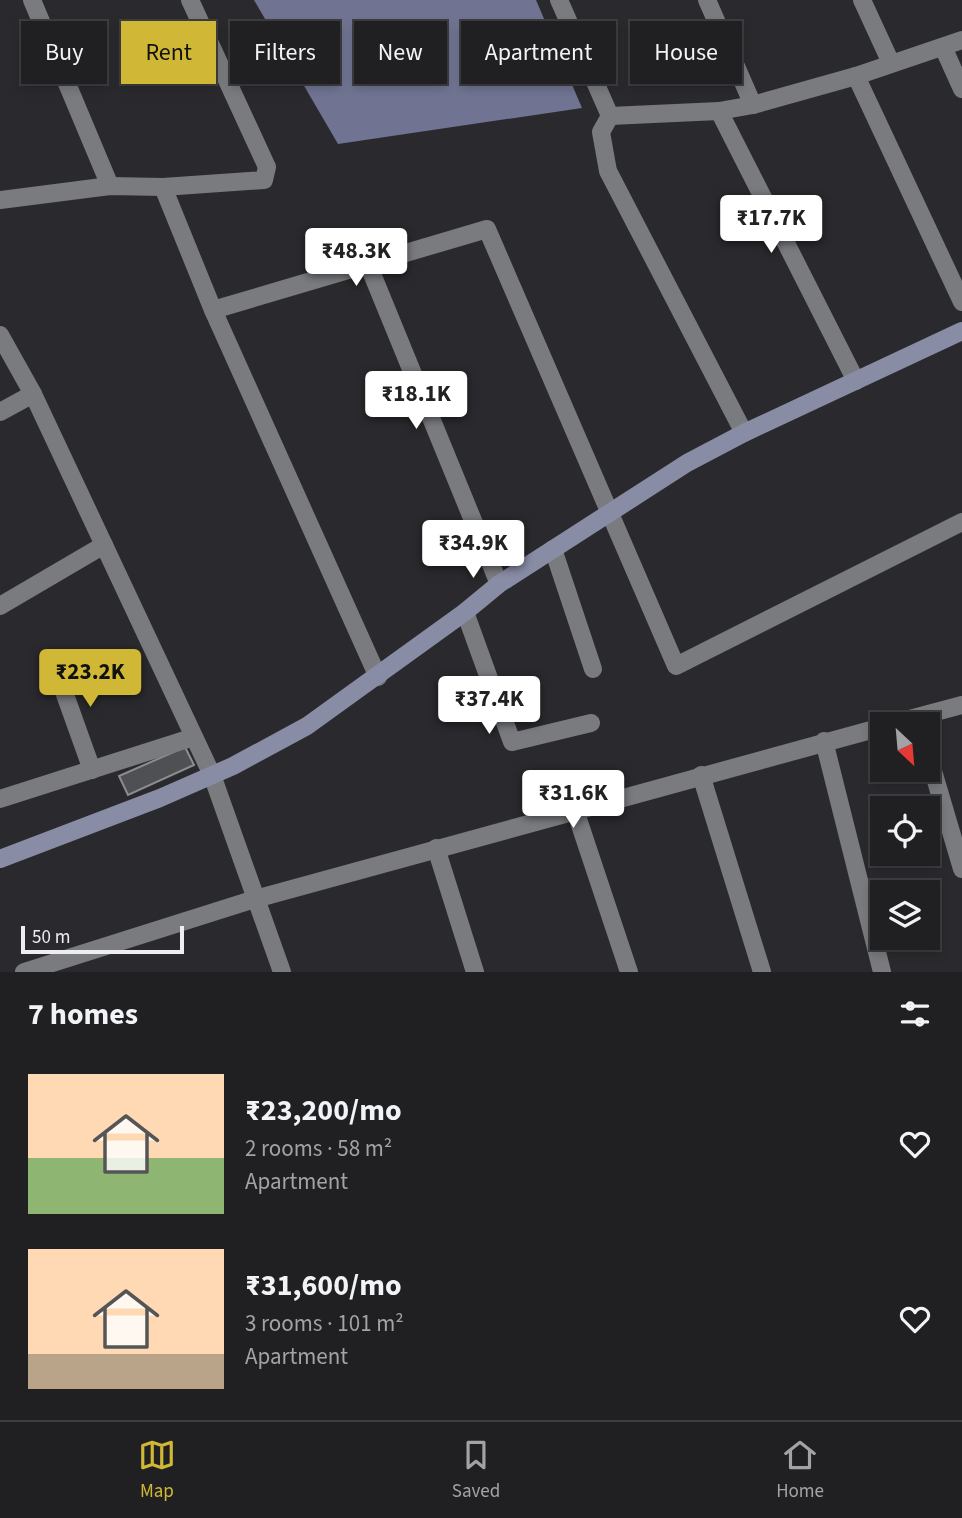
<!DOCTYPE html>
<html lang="en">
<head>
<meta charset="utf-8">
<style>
	:root { --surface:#202022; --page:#28282a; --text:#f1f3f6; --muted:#a2a3a5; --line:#3d3e40; --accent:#d0b836 }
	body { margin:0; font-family:"Source Sans 3",sans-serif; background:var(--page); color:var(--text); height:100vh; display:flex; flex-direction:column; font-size:26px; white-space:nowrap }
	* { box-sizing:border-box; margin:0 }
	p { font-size:23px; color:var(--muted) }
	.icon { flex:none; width:38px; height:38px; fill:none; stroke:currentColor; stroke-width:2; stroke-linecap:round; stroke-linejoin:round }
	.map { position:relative; height:972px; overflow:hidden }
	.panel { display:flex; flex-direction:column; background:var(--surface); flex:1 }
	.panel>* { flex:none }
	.hud { position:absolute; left:21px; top:21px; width:920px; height:63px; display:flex; gap:14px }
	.needle { width:46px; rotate:154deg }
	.fabs { position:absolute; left:870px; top:712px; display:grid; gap:14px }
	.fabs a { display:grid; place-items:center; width:70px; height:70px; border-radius:0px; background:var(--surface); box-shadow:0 4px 10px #0003,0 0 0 2px var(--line); font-size:35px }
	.scale { position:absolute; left:21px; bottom:18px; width:163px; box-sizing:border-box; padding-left:7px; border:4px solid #eeeef1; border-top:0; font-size:19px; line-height:24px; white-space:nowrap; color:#eeeef1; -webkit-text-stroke:5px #2a2a2e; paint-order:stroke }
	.price { position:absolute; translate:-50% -60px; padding:0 16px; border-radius:7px; background:#fff; color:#222; font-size:23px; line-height:46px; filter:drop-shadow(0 2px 4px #0008) }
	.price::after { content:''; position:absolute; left:50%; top:42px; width:21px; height:16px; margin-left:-10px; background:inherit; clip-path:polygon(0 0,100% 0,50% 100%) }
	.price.on { background:var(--accent); color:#111 }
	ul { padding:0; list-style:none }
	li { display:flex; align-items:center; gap:21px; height:175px; padding:0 28px }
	li span { display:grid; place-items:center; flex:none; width:196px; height:140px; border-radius:0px; color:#555 }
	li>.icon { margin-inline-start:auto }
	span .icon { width:84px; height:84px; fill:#fffc; stroke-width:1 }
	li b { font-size:30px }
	h2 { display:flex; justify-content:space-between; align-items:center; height:84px; padding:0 28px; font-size:30px }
	.chip { padding:0 24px; border-radius:0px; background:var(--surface); box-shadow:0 4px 10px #0003,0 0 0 2px var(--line); font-size:24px; line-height:63px }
	.chip.on { background:var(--accent); color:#111 }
	.dock { display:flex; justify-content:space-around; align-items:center; height:98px; border-top:2px solid var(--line); background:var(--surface); font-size:19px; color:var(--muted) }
	.dock a { display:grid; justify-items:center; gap:4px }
	.dock .on { color:var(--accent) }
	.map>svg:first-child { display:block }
</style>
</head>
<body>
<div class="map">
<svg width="962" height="972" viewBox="0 0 962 972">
	<rect width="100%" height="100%" fill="#2a2a2e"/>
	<path fill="#707492" d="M254 0H536L582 108 338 144Z"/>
	<path fill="#4f5054" stroke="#8c8d91" stroke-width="2" d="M185 747 194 765 128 795 119 776Z"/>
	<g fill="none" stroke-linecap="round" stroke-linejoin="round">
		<g stroke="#7a7b7f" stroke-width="18">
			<path d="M32 0 110 186"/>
			<path d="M559 0 610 116"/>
			<path d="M707 0 753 105"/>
			<path d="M862 0 891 63"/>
			<path d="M943 47 962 89"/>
			<path d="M856 76 962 302"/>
			<path d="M719 111 856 381"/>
			<path d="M610 116 719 111 753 105 856 76 962 40"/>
			<path d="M610 116 601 132 608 171 744 433"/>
			<path d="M163 187 213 310 378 677"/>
			<path d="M0 200 110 186 163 187 264 180 267 167 190 0"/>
			<path d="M368 264 499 584"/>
			<path d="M213 310 487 229 676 666 962 522"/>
			<path d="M0 335 33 394 212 775 282 972"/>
			<path d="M0 412 33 394"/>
			<path d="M553 549 593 669"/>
			<path d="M0 606 104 545"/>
			<path d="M465 612 512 742 591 723"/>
			<path d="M53 661 92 770"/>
			<path d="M891 724 962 705"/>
			<path d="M824 741 882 972"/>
			<path d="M928 754 962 869"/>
			<path d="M701 775 762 972"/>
			<path d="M0 799 194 737"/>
			<path d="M575 810 629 972"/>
			<path d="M436 848 475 972"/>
			<path d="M24 972 255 899 882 727"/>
		</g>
		<path stroke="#888ca4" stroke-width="18" d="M0 859 160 798 233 766 307 726 465 612 499 584 687 463 744 433 962 331"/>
	</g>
</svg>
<div class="fabs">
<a><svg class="needle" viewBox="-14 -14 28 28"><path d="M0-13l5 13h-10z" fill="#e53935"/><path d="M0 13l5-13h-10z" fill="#a2a3a5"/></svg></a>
<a><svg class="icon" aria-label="locate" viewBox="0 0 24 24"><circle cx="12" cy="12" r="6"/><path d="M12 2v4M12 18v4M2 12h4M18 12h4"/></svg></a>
<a><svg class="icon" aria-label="layers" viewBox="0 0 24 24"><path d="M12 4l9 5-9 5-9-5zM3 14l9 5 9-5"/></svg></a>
</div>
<div class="scale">50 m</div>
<b class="price" style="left:771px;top:255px">₹17.7K</b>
<b class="price" style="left:356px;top:288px">₹48.3K</b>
<b class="price" style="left:416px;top:431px">₹18.1K</b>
<b class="price" style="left:473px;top:580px">₹34.9K</b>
<b class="price on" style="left:90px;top:709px">₹23.2K</b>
<b class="price" style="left:489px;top:736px">₹37.4K</b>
<b class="price" style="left:573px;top:830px">₹31.6K</b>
<div class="hud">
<a class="chip">Buy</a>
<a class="chip on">Rent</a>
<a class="chip">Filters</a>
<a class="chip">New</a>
<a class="chip">Apartment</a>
<a class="chip">House</a>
</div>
</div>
<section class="panel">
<h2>7 homes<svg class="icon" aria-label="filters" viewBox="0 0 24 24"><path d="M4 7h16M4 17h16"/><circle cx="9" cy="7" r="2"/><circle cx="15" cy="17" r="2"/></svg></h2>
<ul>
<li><span style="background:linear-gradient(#ffd9b3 60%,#8fb573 0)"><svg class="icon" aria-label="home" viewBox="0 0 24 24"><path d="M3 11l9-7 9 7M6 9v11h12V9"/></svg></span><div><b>₹23,200/mo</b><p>2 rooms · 58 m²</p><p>Apartment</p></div><svg class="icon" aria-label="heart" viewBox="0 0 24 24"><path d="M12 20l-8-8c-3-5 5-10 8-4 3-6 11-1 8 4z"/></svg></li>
<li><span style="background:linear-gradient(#ffd9b3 75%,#b9a48a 0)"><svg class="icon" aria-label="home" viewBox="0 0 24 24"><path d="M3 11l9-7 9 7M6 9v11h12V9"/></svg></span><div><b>₹31,600/mo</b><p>3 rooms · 101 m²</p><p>Apartment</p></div><svg class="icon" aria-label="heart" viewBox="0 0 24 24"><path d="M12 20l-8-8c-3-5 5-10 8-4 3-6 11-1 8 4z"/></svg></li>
</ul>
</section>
<nav class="dock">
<a class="on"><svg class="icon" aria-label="map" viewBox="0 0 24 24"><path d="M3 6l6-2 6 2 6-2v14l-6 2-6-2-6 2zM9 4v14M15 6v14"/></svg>Map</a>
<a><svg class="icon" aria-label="saved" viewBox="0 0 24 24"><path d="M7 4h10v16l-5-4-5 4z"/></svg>Saved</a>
<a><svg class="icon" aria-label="home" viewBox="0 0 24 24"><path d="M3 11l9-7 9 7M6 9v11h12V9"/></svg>Home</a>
</nav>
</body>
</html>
